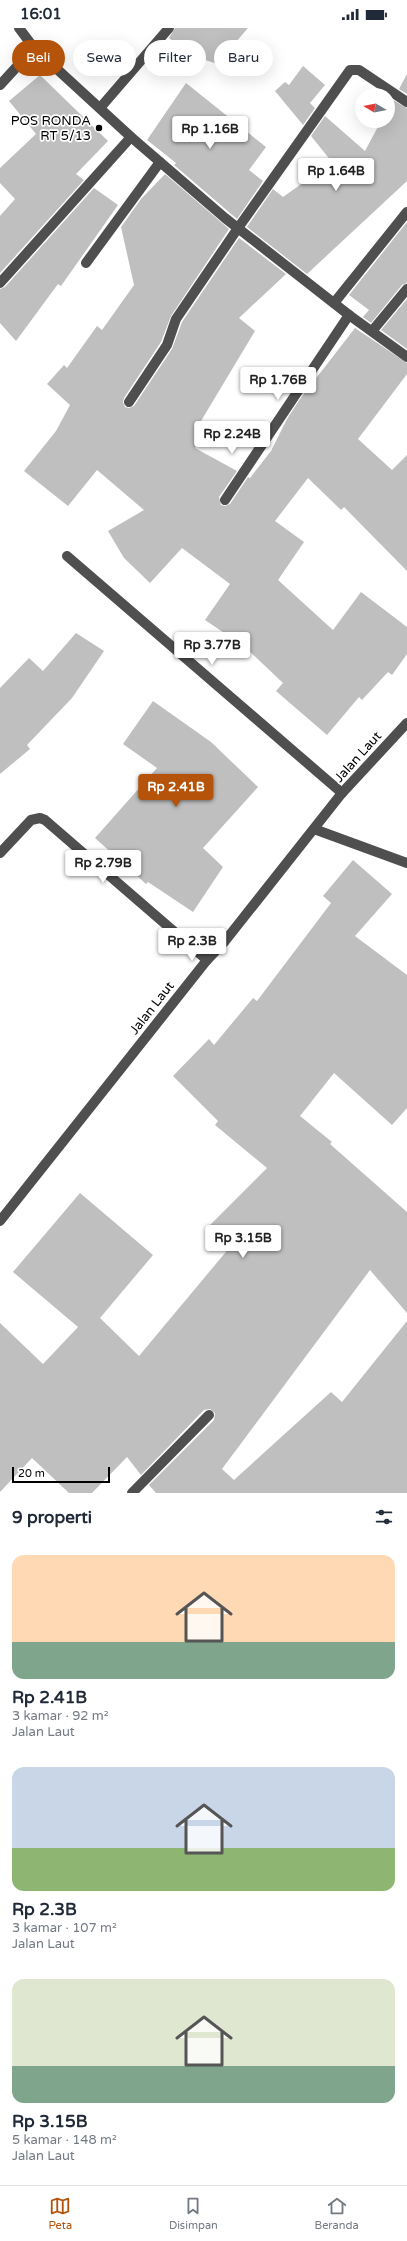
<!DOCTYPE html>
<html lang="id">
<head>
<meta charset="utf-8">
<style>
	:root { --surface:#fff; --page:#f6f6f7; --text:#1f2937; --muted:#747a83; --line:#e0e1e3; --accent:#b45309 }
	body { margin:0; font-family:"Varela Round",sans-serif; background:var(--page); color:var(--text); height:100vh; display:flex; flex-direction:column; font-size:15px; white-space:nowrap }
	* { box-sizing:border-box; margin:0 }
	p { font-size:13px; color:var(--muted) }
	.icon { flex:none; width:22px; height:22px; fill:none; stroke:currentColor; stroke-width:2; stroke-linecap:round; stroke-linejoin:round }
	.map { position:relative; height:1465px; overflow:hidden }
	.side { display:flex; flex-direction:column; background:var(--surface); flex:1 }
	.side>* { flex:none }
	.hud { position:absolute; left:12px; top:12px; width:383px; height:36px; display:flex; gap:8px }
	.needle { width:26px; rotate:280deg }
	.buttons { position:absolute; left:355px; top:60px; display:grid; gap:8px }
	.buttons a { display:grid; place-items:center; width:40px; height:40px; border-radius:50%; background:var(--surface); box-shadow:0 4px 16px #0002; font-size:20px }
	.scale { position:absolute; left:12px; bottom:10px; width:98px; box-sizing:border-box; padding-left:4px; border:2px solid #000; border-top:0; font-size:11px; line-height:14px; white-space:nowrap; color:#000; -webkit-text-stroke:3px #fff; paint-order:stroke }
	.price { position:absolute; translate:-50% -34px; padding:0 9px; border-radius:4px; background:#fff; color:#222; font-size:13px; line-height:26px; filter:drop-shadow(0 1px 2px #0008) }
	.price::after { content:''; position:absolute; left:50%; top:24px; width:12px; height:9px; margin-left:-6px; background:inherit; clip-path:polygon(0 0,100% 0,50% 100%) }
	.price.on { background:var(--accent); color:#fff }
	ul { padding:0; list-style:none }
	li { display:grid; align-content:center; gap:8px; height:212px; padding:0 12px }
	li span { display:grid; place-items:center; height:124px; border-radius:12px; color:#555 }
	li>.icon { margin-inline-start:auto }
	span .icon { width:72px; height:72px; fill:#fffc; stroke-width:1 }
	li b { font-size:17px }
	h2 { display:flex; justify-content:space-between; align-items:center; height:48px; padding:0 12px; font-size:17px }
	.pill { padding:0 14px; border-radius:18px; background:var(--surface); box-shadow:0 4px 16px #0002; font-size:14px; line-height:36px }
	.pill.on { background:var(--accent); color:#fff }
	.status { display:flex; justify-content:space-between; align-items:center; height:28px; padding:0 20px; background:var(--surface); direction:ltr }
	.status svg { height:11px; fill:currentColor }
	.tabs { display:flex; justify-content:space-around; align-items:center; height:56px; border-top:1px solid var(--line); background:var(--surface); font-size:11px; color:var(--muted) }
	.tabs a { display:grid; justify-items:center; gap:2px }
	.tabs .on { color:var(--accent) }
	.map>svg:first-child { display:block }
</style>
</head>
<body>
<div class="status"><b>16:01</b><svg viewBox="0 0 49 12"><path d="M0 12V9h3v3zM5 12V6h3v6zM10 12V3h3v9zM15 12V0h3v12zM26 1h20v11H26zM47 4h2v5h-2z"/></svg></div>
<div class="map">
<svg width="407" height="1465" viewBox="0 0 407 1465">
	<rect width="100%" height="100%" fill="#fff"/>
	<g fill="#bfbfbf">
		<path d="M175 0H248L217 36 191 27 169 10Z"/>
		<path d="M303 38 325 57 310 75 315 80 303 97 275 63 285 54 289 57Z"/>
		<path d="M407 46V66L399 61Z"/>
		<path d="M40 47 108 113 76 146 84 152 0 245V188L15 171 0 155V140L36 106 9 73Z"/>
		<path d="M186 55 266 119 249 142 263 153 237 191 174 137 176 135 147 112Z"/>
		<path d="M393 72 407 80V153L307 246 247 199 273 161 283 169 332 134 311 108 325 88 365 123 381 93H388V81Z"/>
		<path d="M165 146 229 201 171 288 161 314 124 370 123 374 125 379 129 380 134 378 172 321 182 294 239 210 286 246 239 290 255 303 198 398 205 402 195 420 237 443 219 469 221 477 225 478 230 476 248 449 250 450 271 423 287 391 300 371 355 300 407 335V346L358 411 392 442 407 427V543L344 479 341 482 308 450 275 493 304 514 278 552 333 602 361 564 407 599V626L392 647 388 644 362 672 359 669 327 707 276 663 283 655 245 619 205 592 230 556 182 520 150 555 124 530 108 503 144 482 97 442 68 478 24 443 56 403 70 377 47 356 64 337 67 340 97 298 102 302 134 257 121 199 141 171Z"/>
		<path d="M94 160 118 177 61 258 58 256 16 313 0 295V261L5 259Z"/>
		<path d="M407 194V255L402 257 371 295 363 289 369 282 349 267Z"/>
		<path d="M407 271V321L381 302Z"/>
		<path d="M76 605 104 623 72 670 27 717 30 721 0 746V660L29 630 43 643Z"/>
		<path d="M153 673 211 714 258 759 203 820 223 839 193 884 148 854 146 856 95 810 157 740 123 716Z"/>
		<path d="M353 832 392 866 355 908 407 947V1080L392 1097 334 1045 300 1088 332 1114 330 1116 407 1184V1285L370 1242 222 1441 234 1452 331 1364 342 1374 407 1293V1465H156L149 1457 214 1392 215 1385 210 1381 204 1382 141 1447 127 1429 92 1465H69L32 1430 0 1464V1295L43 1336 78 1299 13 1244 80 1165 153 1227 100 1290 139 1328 230 1219 208 1199 267 1140 215 1097 218 1093 173 1048 209 1011 214 1017 253 970 257 973 331 875 323 868Z"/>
	</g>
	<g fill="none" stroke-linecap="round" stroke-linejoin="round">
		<g stroke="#4f4f4f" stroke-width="10">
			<path d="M19 0 34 20 131 109 225 190 349 287 407 329"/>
			<path d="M0 57 34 20"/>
			<path d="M100 80 169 0"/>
			<path d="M86 235 160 134"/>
			<path d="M0 255 131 109"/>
			<path d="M334 275 407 184"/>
			<path d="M373 302 407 261"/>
			<path d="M129 374 167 317 176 291 238 200 350 42H359L407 74"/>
			<path d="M225 472 349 287"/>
			<path d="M67 528 342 765"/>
			<path d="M314 801 407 835"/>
			<path d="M0 825 31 792 40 790 45 792 207 932"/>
			<path d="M0 1193 207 932 225 913 342 765 407 695"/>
			<path d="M132 1465 209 1387"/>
		</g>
	</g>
	<circle fill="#000" stroke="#fff" stroke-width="1.5" cx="99" cy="100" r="4"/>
	<g text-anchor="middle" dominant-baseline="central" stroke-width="3.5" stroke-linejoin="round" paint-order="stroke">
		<g font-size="13" fill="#000" stroke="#fff" text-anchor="end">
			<text x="91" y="93">POS RONDA<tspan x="91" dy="15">RT 5/13</tspan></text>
		</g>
		<g font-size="13" fill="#000" stroke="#fff">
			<text transform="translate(358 729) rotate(-48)">Jalan Laut</text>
			<text transform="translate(152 980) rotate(-52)">Jalan Laut</text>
		</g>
	</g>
</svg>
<div class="buttons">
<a><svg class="needle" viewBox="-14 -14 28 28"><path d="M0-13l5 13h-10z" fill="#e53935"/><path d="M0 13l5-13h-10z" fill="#747a83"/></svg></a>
</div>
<div class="scale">20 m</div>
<b class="price" style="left:210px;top:122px">Rp 1.16B</b>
<b class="price" style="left:336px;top:164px">Rp 1.64B</b>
<b class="price" style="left:278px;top:373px">Rp 1.76B</b>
<b class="price" style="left:232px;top:427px">Rp 2.24B</b>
<b class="price" style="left:212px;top:638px">Rp 3.77B</b>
<b class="price on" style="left:176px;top:780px">Rp 2.41B</b>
<b class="price" style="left:103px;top:856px">Rp 2.79B</b>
<b class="price" style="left:192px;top:934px">Rp 2.3B</b>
<b class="price" style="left:243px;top:1231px">Rp 3.15B</b>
<div class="hud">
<a class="pill on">Beli</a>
<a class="pill">Sewa</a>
<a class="pill">Filter</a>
<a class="pill">Baru</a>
</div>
</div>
<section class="side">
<h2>9 properti<svg class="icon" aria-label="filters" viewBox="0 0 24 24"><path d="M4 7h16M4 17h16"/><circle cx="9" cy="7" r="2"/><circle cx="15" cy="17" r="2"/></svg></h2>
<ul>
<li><span style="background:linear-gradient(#ffd9b3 70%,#7fa58c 0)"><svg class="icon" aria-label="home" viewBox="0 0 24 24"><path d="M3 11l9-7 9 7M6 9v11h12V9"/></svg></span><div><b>Rp 2.41B</b><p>3 kamar · 92 m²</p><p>Jalan Laut</p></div></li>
<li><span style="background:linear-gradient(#c9d6e8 65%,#8fb573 0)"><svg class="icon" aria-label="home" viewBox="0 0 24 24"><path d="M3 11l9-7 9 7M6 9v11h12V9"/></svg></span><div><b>Rp 2.3B</b><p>3 kamar · 107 m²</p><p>Jalan Laut</p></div></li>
<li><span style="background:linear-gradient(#dfe7d0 70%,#7fa58c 0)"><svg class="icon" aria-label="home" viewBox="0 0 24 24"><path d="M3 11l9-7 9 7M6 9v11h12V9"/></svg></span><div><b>Rp 3.15B</b><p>5 kamar · 148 m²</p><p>Jalan Laut</p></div></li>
</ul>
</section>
<nav class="tabs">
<a class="on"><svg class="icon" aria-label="map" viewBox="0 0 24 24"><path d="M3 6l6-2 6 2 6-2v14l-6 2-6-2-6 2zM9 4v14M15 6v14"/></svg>Peta</a>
<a><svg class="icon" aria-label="saved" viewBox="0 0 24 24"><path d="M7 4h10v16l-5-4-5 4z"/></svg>Disimpan</a>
<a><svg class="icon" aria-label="home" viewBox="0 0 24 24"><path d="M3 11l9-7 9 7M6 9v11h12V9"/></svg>Beranda</a>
</nav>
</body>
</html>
